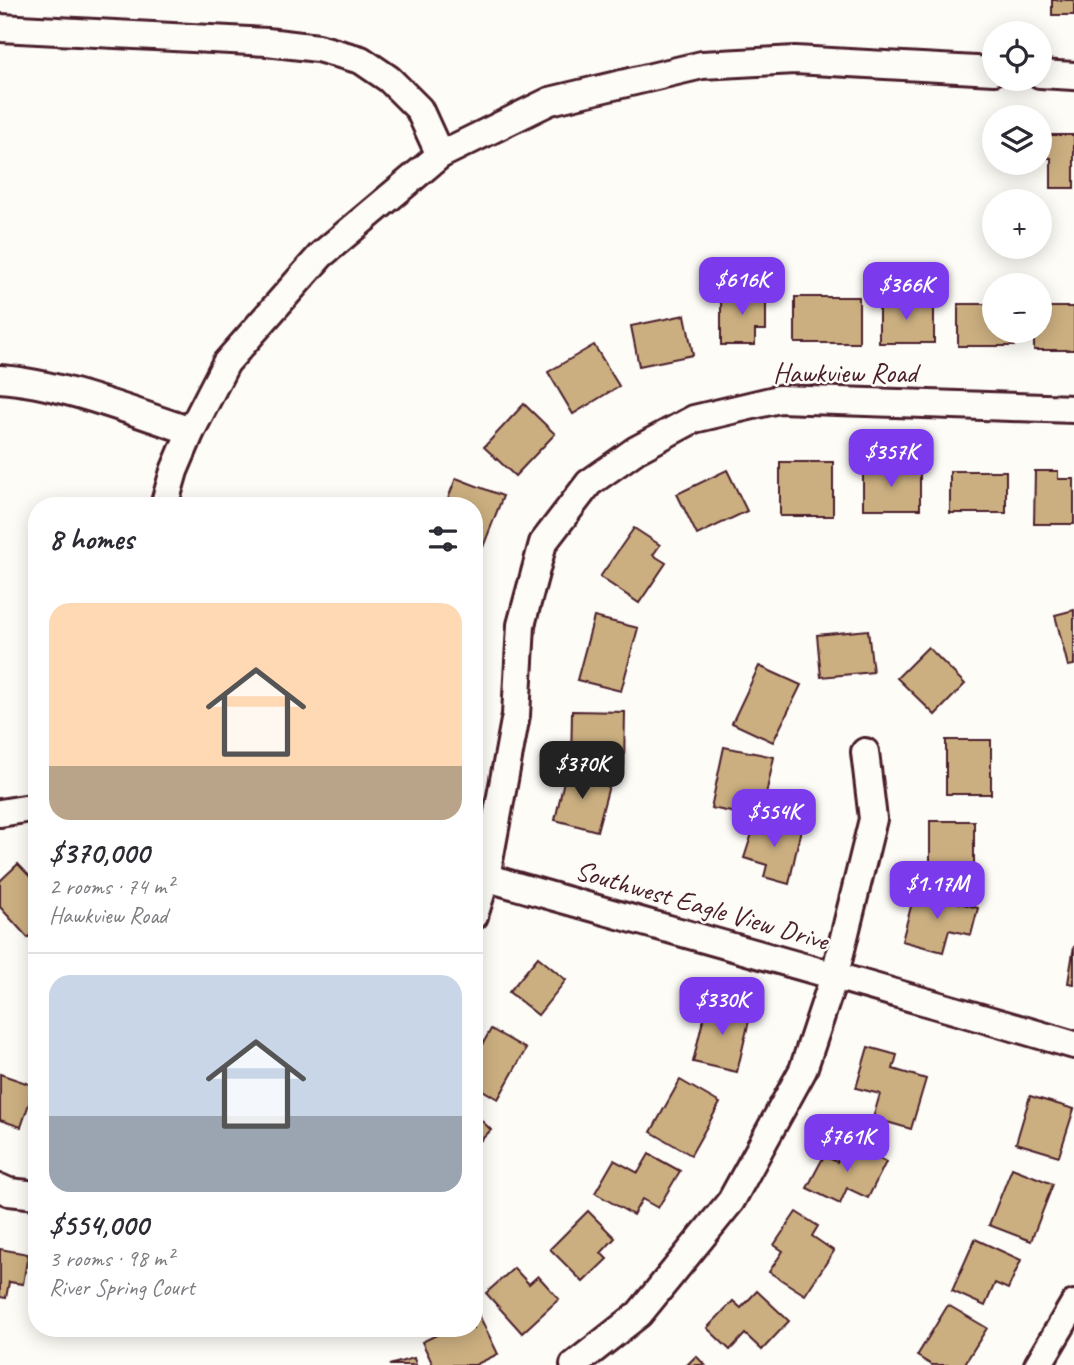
<!DOCTYPE html>
<html lang="en">
<head>
<meta charset="utf-8">
<style>
	:root { --surface:#fff; --page:#f2f2f3; --text:#2b2b33; --muted:#7c7c81; --line:#e1e1e2; --accent:#7c3aed }
	body { margin:0; font-family:Caveat,sans-serif; background:var(--page); color:var(--text); height:100vh; display:flex; flex-direction:column; font-size:26px; white-space:nowrap }
	* { box-sizing:border-box; margin:0 }
	p { font-size:23px; color:var(--muted) }
	.icon { flex:none; width:38px; height:38px; fill:none; stroke:currentColor; stroke-width:2; stroke-linecap:round; stroke-linejoin:round }
	.map { position:relative; flex:1; overflow:hidden }
	.panel { position:absolute; left:28px; top:497px; width:455px; height:840px; display:flex; flex-direction:column; background:var(--surface); border-radius:28px; box-shadow:0 4px 18px #0003 }
	.panel>* { flex:none }
	.tools { position:absolute; left:982px; top:21px; display:grid; gap:14px }
	.tools a { display:grid; place-items:center; width:70px; height:70px; border-radius:50%; background:var(--surface); box-shadow:0 4px 18px #0003; font-size:35px }
	.price { position:absolute; translate:-50% -60px; padding:0 16px; border-radius:14px; background:var(--accent); color:#fff; font-size:23px; line-height:46px; filter:drop-shadow(0 2px 4px #0008) }
	.price::after { content:''; position:absolute; left:50%; top:42px; width:21px; height:16px; margin-left:-10px; background:inherit; clip-path:polygon(0 0,100% 0,50% 100%) }
	.price.active { background:#222; color:#fff }
	ul { padding:0; list-style:none }
	li { display:grid; align-content:center; gap:14px; height:371px; padding:0 21px }
	li+li { border-top:2px solid var(--line) }
	li span { display:grid; place-items:center; height:217px; border-radius:21px; color:#555 }
	li>.icon { margin-inline-start:auto }
	span .icon { width:126px; height:126px; fill:#fffc; stroke-width:1 }
	li b { font-size:30px }
	h2 { display:flex; justify-content:space-between; align-items:center; height:84px; padding:0 21px; font-size:30px }
	.map>svg:first-child { display:block }
</style>
</head>
<body>
<div class="map">
<svg width="1074" height="1365" viewBox="0 0 1074 1365">
	<rect width="100%" height="100%" fill="#fdfcf7"/>
	<filter id="ink" filterUnits="userSpaceOnUse"><feTurbulence type="fractalNoise" baseFrequency=".0143" numOctaves="2"/><feDisplacementMap in="SourceGraphic" scale="14" xChannelSelector="R" yChannelSelector="G"/><feConvolveMatrix kernelMatrix="1 2 1 2 8 2 1 2 1" color-interpolation-filters="sRGB"/></filter>
	<g filter="url(#ink)">
		<g fill="#cbaf80" stroke="#4a1f2b" stroke-width="2">
			<rect x="1052" y="0" width="22" height="15"/>
			<path d="M1045 135H1074V188H1051V158H1045Z"/>
			<path d="M721 292H766V330H755V345H721Z"/>
			<rect x="795" y="297" width="64" height="46"/>
			<rect x="879" y="301" width="55" height="42"/>
			<path d="M958 304H994V331H1014V346H958Z"/>
			<path d="M1043 307H1074V350H1034V331H1040V322H1043Z"/>
			<path d="M685 315 693 355 639 366 631 326Z"/>
			<path d="M594 345 619 386 573 414 548 372Z"/>
			<path d="M524 404 555 434 515 476 484 447Z"/>
			<rect x="780" y="462" width="53" height="54"/>
			<rect x="863" y="468" width="57" height="41"/>
			<path d="M727 470 747 511 697 535 677 494Z"/>
			<rect x="950" y="471" width="56" height="42"/>
			<path d="M1035 471H1058V479H1074V524H1034Z"/>
			<path d="M456 478 503 496 483 547 474 544V506H445Z"/>
			<path d="M634 528 660 545 653 555 666 563 639 603 600 577Z"/>
			<path d="M1074 610V665L1068 666 1055 615Z"/>
			<path d="M594 617 638 628 621 691 577 680Z"/>
			<path d="M868 630 873 672 821 677 817 635Z"/>
			<path d="M928 647 965 684 935 715 897 678Z"/>
			<path d="M759 666 801 685 773 742 732 723Z"/>
			<path d="M572 711 625 712 624 766H571Z"/>
			<rect x="946" y="740" width="45" height="54"/>
			<path d="M724 747 774 757 761 818 711 808Z"/>
			<path d="M566 772 610 782 597 831 555 820Z"/>
			<path d="M757 818 801 829 789 884 764 877 767 865 744 858Z"/>
			<rect x="930" y="821" width="44" height="51"/>
			<path d="M18 864 37 884V929L28 938 0 907V881Z"/>
			<path d="M915 891 978 908 971 935 949 930 943 952 902 941Z"/>
			<path d="M1074 946V984L1068 983Z"/>
			<path d="M538 957 566 980 538 1015 509 992Z"/>
			<path d="M707 1003 751 1012 737 1072 693 1062Z"/>
			<path d="M491 1029 526 1049 498 1099 474 1085V1059Z"/>
			<path d="M868 1047 897 1055 893 1069 926 1079 911 1129 873 1118 880 1094 856 1088Z"/>
			<path d="M0 1074 35 1086 21 1127 0 1120Z"/>
			<path d="M680 1080 720 1103 691 1155 651 1132Z"/>
			<path d="M1030 1096 1074 1109 1059 1156 1016 1143Z"/>
			<path d="M474 1113 491 1130 474 1147Z"/>
			<path d="M847 1142 886 1162 868 1198 847 1188 840 1204 807 1188 824 1156 837 1162Z"/>
			<path d="M649 1154 680 1171 658 1208 642 1199 633 1215 595 1193 614 1160 638 1173Z"/>
			<path d="M1012 1168 1053 1184 1031 1241 989 1225Z"/>
			<path d="M588 1211 615 1238 601 1253 607 1259 583 1282 550 1249Z"/>
			<path d="M796 1212 818 1226 812 1236 834 1251 805 1295 769 1272 783 1251 774 1245Z"/>
			<path d="M975 1239 1021 1260 1008 1289 995 1283 985 1306 952 1291Z"/>
			<path d="M0 1249 28 1254 23 1284 9 1282 6 1298 0 1297Z"/>
			<path d="M514 1268 529 1284 538 1276 559 1299 522 1333 486 1293Z"/>
			<path d="M757 1291 789 1321 762 1350 745 1334 730 1350 707 1328 733 1301 741 1308Z"/>
			<path d="M948 1305 987 1328 964 1365H932L917 1356Z"/>
			<path d="M479 1315 498 1354 475 1365H433L422 1342 451 1328H474V1317Z"/>
			<path d="M696 1356 705 1365H687Z"/>
			<path d="M414 1358 416 1365H389Z"/>
		</g>
		<g fill="none" stroke-linecap="round" stroke-linejoin="round">
			<defs>
				<g id="street">
					<path d="M0 28 267 42 318 48 361 60 389 79 419 109 440 155"/>
					<path d="M1040 74 1074 76"/>
					<path d="M0 379C60 383 133 412 191 431"/>
					<path d="M164 506 174 471 191 431 226 363 321 255 440 155 550 101 702 65 795 60 994 71"/>
					<path d="M0 813 37 807"/>
					<path d="M474 874C674 931 875 986 1074 1045"/>
					<path d="M474 916 486 877 516 715 521 625 543 543 589 483 636 450 694 419 779 399 1074 409"/>
					<path d="M0 1188 9 1192 37 1195"/>
					<path d="M574 1365 639 1314 731 1201 803 1070 835 974 873 819 865 752"/>
					<path d="M1038 1365 1074 1304"/>
				</g>
			</defs>
			<use href="#street" stroke="#4a1f2b" stroke-width="32"/>
			<use href="#street" stroke="#fdfcf7" stroke-width="26"/>
		</g>
	</g>
	<g text-anchor="middle" dominant-baseline="central" stroke-width="5" stroke-linejoin="round" paint-order="stroke">
		<g font-size="28" fill="#4a1f2b" stroke="#fdfcf7">
			<text x="845" y="372">Hawkview Road</text>
			<text transform="translate(702 905) rotate(16)">Southwest Eagle View Drive</text>
		</g>
	</g>
</svg>
<div class="tools">
<a><svg class="icon" aria-label="locate" viewBox="0 0 24 24"><circle cx="12" cy="12" r="6"/><path d="M12 2v4M12 18v4M2 12h4M18 12h4"/></svg></a>
<a><svg class="icon" aria-label="layers" viewBox="0 0 24 24"><path d="M12 4l9 5-9 5-9-5zM3 14l9 5 9-5"/></svg></a>
<a>+</a>
<a>−</a>
</div>
<b class="price" style="left:742px;top:317px">$616K</b>
<b class="price" style="left:906px;top:322px">$366K</b>
<b class="price" style="left:891px;top:489px">$357K</b>
<b class="price active" style="left:582px;top:801px">$370K</b>
<b class="price" style="left:774px;top:849px">$554K</b>
<b class="price" style="left:937px;top:921px">$1.17M</b>
<b class="price" style="left:722px;top:1037px">$330K</b>
<b class="price" style="left:847px;top:1174px">$761K</b>
<section class="panel">
<h2>8 homes<svg class="icon" aria-label="filters" viewBox="0 0 24 24"><path d="M4 7h16M4 17h16"/><circle cx="9" cy="7" r="2"/><circle cx="15" cy="17" r="2"/></svg></h2>
<ul>
<li><span style="background:linear-gradient(#ffd9b3 75%,#b9a48a 0)"><svg class="icon" aria-label="home" viewBox="0 0 24 24"><path d="M3 11l9-7 9 7M6 9v11h12V9"/></svg></span><div><b>$370,000</b><p>2 rooms · 74 m²</p><p>Hawkview Road</p></div></li>
<li><span style="background:linear-gradient(#c9d6e8 65%,#9aa5b1 0)"><svg class="icon" aria-label="home" viewBox="0 0 24 24"><path d="M3 11l9-7 9 7M6 9v11h12V9"/></svg></span><div><b>$554,000</b><p>3 rooms · 98 m²</p><p>River Spring Court</p></div></li>
</ul>
</section>
</div>
</body>
</html>
